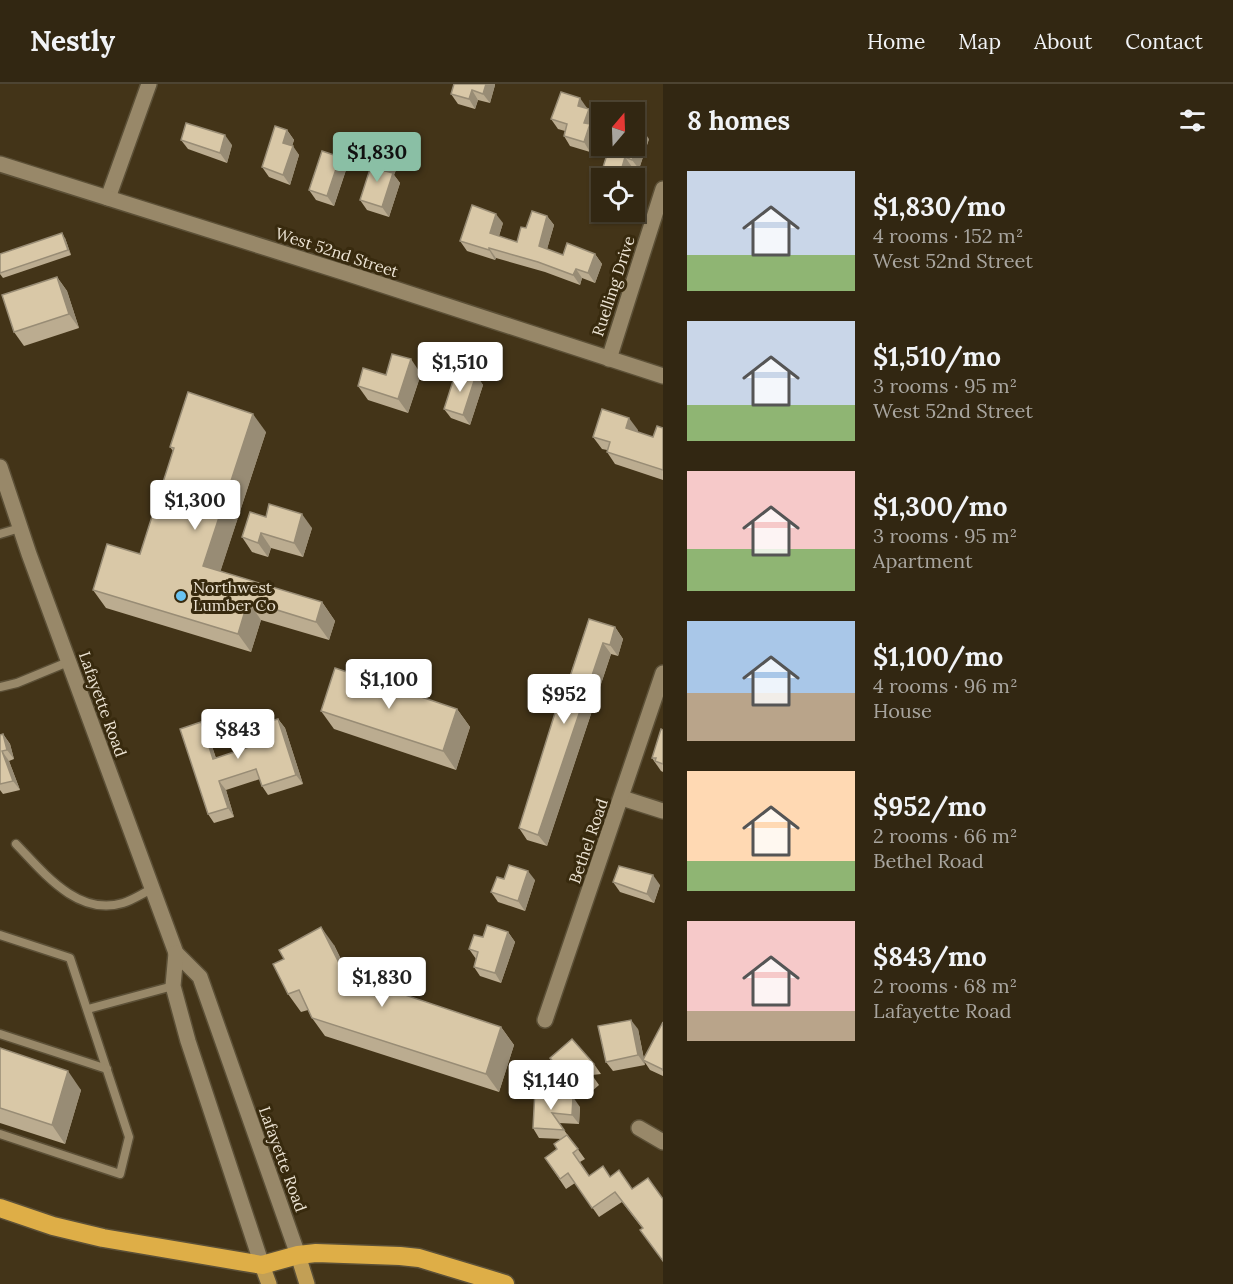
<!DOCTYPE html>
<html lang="en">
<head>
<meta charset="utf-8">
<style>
	:root { --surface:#322712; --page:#3a2f1b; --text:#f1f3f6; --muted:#a8a59f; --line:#4d4432; --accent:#8abfa5 }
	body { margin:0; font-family:Lora,serif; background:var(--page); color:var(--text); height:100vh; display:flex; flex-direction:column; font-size:22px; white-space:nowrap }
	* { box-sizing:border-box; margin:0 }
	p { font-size:20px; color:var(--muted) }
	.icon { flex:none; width:33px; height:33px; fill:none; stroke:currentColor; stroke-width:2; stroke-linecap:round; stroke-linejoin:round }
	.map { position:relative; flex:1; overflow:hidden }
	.details { display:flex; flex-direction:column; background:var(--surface); width:570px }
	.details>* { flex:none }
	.needle { width:39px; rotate:19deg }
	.buttons { position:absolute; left:591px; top:18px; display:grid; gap:12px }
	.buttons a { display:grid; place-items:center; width:54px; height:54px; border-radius:0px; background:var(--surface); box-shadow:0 2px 4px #0004,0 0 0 2px var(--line); font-size:30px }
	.price { position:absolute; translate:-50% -51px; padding:0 14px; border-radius:6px; background:#fff; color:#222; font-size:20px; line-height:39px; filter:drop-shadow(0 2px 3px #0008) }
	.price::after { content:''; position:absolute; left:50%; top:36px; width:18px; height:14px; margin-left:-9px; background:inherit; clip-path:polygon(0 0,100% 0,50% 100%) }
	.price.current { background:var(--accent); color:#111 }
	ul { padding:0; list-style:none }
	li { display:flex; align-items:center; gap:18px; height:150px; padding:0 24px }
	li span { display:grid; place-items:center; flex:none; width:168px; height:120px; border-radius:0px; color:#555 }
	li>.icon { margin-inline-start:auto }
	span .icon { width:72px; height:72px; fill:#fffc; stroke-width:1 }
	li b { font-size:26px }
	h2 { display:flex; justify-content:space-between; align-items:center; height:72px; padding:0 24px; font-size:26px }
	header { display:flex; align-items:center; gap:36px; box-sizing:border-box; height:84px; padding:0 30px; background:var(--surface); border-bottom:2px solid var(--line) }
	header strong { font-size:28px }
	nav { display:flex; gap:33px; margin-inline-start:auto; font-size:21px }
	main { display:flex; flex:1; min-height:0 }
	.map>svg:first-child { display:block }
</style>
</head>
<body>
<header>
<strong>Nestly</strong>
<nav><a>Home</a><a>Map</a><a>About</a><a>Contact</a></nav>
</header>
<main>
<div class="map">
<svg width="663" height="1200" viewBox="0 0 663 1200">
	<rect width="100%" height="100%" fill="#433418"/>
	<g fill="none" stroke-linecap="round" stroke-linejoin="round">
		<defs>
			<g id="service">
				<path d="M0 450 20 444"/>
				<path d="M0 603 17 599 68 578"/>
				<path d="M16 760C43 788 78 833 123 819 133 816 143 809 152 805"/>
				<path d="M0 851 70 874 129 1053 120 1090 0 1050"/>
				<path d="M88 925 173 902"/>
				<path d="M0 950 107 985"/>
			</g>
			<g id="minor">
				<path d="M108 114 149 0"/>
				<path d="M609 275 663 105"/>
				<path d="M622 714 663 727"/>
				<path d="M545 936 663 589"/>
				<path d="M639 1044 663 1058"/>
			</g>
			<path id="tertiary" d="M0 80 349 190 663 292"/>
			<g id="secondary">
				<path d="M0 383 29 470 176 869 200 893 298 1171"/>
				<path d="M176 869 173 902 188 957 262 1181"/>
			</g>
			<g id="primary">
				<path d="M298 1171 307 1200"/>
				<path d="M262 1181 269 1200"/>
			</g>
			<path id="motorway" d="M0 1124 53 1142 103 1154 262 1181 298 1171 316 1169 400 1172 419 1174 505 1200"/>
		</defs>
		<use href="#service" stroke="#5c5037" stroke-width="11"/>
		<use href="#minor" stroke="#5c5037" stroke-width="18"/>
		<use href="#tertiary" stroke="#5c5037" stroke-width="18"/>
		<use href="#secondary" stroke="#5c5037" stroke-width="18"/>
		<use href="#primary" stroke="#5c5037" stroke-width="18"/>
		<use href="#motorway" stroke="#5c5037" stroke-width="21"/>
		<use href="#service" stroke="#988869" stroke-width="8"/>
		<use href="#minor" stroke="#988869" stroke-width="15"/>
		<use href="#tertiary" stroke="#988869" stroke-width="15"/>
		<use href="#secondary" stroke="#988869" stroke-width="15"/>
		<use href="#primary" stroke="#c29f55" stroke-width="15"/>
		<use href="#motorway" stroke="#deae47" stroke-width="18"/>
	</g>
	<g fill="#bbac90">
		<path d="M454 0H495V1L490 19 478 16 475 25 458 20 451 10Z"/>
		<path d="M587 24V25L595 35 592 44 596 50 590 68 570 62 564 52 565 47 558 45 551 35Z"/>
		<path d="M287 46 294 56 292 62 299 71 290 101 269 93 262 83Z"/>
		<path d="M649 55 639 85 632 83 628 94H604L601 90 615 66Z"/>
		<path d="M181 56 232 61 227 79 188 65Z"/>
		<path d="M340 73 347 83 334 122 316 116 309 106Z"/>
		<path d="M389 77 396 86 394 91 400 99 389 133 367 126 360 116 373 83Z"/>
		<path d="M547 132 554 141 547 165 563 171 595 170 602 180 595 199 582 194 580 201 545 188 496 174 495 176 467 167 460 157 503 139 499 152 517 158 526 144Z"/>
		<path d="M65 154 71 171 3 194 0 190V170Z"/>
		<path d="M57 193 67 207 79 244 24 262 14 248Z"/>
		<path d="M421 290 408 329 368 316 358 302 386 291Z"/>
		<path d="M476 291 483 301 470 341 451 334 444 325 461 293Z"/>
		<path d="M663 344V396L615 380 607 368V366L602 365 593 353 638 346 637 348 653 353Z"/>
		<path d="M266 348 220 488 322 518 335 537 329 556 261 536 251 568 106 524 93 506 140 470 173 367 170 363Z"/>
		<path d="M266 433 312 444 303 473 271 464 268 473 252 468 242 453Z"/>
		<path d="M589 535 615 543 623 555 618 572 611 570 547 762 527 756 519 744Z"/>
		<path d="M457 625 470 643 456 686 334 645 321 627Z"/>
		<path d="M278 635 285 644 303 700 268 711 262 702 260 695 226 706 234 733 214 739 208 730 207 647 216 674 249 663Z"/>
		<path d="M663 646V688L661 687 652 674Z"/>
		<path d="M3 650 10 660 14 675 9 677 20 706 3 710 0 706V651Z"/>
		<path d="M504 795 535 796 525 827 498 818 491 808Z"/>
		<path d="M613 798 660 801 654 819 620 808Z"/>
		<path d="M508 848 515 858 501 899 480 892 474 883 476 875 469 865 483 853Z"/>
		<path d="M334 861 349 892 501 943 514 961 499 1008 325 952 312 934 308 926 301 928 288 910Z"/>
		<path d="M663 938V992L650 986 644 977 645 981 613 987 606 978 638 945 644 975Z"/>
		<path d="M0 964 81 1006 65 1060 0 1039Z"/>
		<path d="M550 974 594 980 601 990 592 991 599 1001 583 1015 556 984Z"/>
		<path d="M539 1011 580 1023 579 1040 559 1039 585 1075 580 1078 589 1092 610 1093 619 1086 642 1144 622 1118 599 1133 575 1099 566 1105 545 1074 557 1065 562 1055 539 1054 533 1044Z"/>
	</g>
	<g fill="#988c75">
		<path d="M486 0H495V1L490 19 483 10Z"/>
		<path d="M472 6 478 16 475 25 469 15Z"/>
		<path d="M580 14 587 24 585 32 578 22Z"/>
		<path d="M589 25 595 35 592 44 596 50 590 68 584 58V39Z"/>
		<path d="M642 45 649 55 639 85 632 76Z"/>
		<path d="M287 46 294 56 290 68 283 59Z"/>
		<path d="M225 51 232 61 227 79 220 69Z"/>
		<path d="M293 62 299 71 290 101 283 91Z"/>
		<path d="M340 73 347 83 334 122 327 112Z"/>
		<path d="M625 73 632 83 628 94H619Z"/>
		<path d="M389 77 396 86 394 91 400 99 389 133 382 123 385 87Z"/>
		<path d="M496 130 503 139 497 158 490 149Z"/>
		<path d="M547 132 554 141 545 172 539 162Z"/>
		<path d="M62 149 65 154 71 171 68 166Z"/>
		<path d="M489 164 496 174 495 176 489 166Z"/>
		<path d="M595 170 602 180 595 199 588 189Z"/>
		<path d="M576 185 582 194 580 201 573 191Z"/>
		<path d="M57 193 67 207 79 244 69 230Z"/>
		<path d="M411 275 421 290 408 329 398 315Z"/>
		<path d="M476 291 483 301 470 341 463 331Z"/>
		<path d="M253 330 266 348 216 501 203 482Z"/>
		<path d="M629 334 638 346 634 356 626 344Z"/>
		<path d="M302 430 312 444 303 473 294 459Z"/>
		<path d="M261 449 271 464 268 473 258 459Z"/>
		<path d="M248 517 261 536 251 568 238 550Z"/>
		<path d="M322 518 335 537 329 556 316 538Z"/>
		<path d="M615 543 623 555 618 572 610 561Z"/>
		<path d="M603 559 611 570 547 762 538 751Z"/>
		<path d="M457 625 470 643 456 686 443 667Z"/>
		<path d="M278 635 285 644 303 700 296 691Z"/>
		<path d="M201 638 207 647 219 684 213 675Z"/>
		<path d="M3 650 10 660 14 675 7 666Z"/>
		<path d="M2 667 9 677 20 706 13 697Z"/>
		<path d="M219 697 226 706 234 733 228 724Z"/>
		<path d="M528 787 535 796 525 827 518 817Z"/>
		<path d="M653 791 660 801 654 819 647 810Z"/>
		<path d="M321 843 334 861 358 909 345 891Z"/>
		<path d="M508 848 515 858 501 899 495 889Z"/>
		<path d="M631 936 638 945 645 981 638 971Z"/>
		<path d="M501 943 514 961 499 1008 486 990Z"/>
		<path d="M68 987 81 1006 65 1060 52 1041Z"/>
		<path d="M573 1013 580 1023 579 1040 572 1031Z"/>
	</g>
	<g fill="#d9c8a7" stroke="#988c75" stroke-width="1.5">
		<path d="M454 0H486L483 10 472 6 469 15 451 10Z"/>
		<path d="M561 8 580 14 578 22 589 25 584 39 590 40 584 58 564 52 567 40 551 35Z"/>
		<path d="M186 39 225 51 220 69 181 56Z"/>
		<path d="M275 42 287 46 283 59 293 62 283 91 262 83Z"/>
		<path d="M634 43 642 45 632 76 625 73 619 94 601 90 609 64 615 66 616 62H634Z"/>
		<path d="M322 67 340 73 327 112 309 106Z"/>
		<path d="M376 72 389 77 385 87 393 89 382 123 360 116 371 82 373 83Z"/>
		<path d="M472 121 496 130 490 149 517 158 521 143 526 144 532 127 547 132 539 162 563 171 567 159 595 170 588 189 576 185 573 191 538 178 489 164V166L460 157Z"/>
		<path d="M62 149 68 166 0 189V170Z"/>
		<path d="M57 193 69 230 14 248 2 211Z"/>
		<path d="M392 270 411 275 398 315 358 302 363 284 386 291Z"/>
		<path d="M463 287 476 291 463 331 444 325 455 291 461 293Z"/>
		<path d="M188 308 253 330 203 482 322 518 316 538 248 517 238 550 93 506 107 460 140 470 174 364 170 363Z"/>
		<path d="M602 325 629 334 626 344 653 353 657 342 663 344V386L607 368 610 358 593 353Z"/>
		<path d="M269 420 302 430 294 459 261 449 258 459 242 453 250 428 266 433Z"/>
		<path d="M589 535 615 543 610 561 603 559 538 751 519 744 560 613 563 614Z"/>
		<path d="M335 584 457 625 443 667 321 627Z"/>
		<path d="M278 635 296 691 262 702 256 685 219 697 228 724 208 730 180 645 201 638 213 675 249 663 244 645Z"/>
		<path d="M661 645 663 646V680L655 677 656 674H652Z"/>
		<path d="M3 650 7 666 2 667 13 697 0 700V651Z"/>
		<path d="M509 781 528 787 518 817 491 808 497 793 504 795Z"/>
		<path d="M619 782 653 791 647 810 613 798Z"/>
		<path d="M487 841 508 848 495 889 474 883 478 868 469 865 474 851 483 853Z"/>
		<path d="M321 843 345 891 501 943 486 990 312 934 299 906 288 910 273 880 284 875 279 866Z"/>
		<path d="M631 936 638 971 606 978 598 942Z"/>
		<path d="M663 938V987L662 985 643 976Z"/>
		<path d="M572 955 594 980 584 982 592 992 577 1005 550 974Z"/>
		<path d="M0 964 68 987 52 1041 0 1024Z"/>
		<path d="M535 1006 539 1011 573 1013 572 1031 552 1029 564 1046 533 1044Z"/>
		<path d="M567 1051 578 1065 573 1069 589 1092 603 1082 610 1093 619 1086 632 1105 648 1094 663 1115V1177L640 1146 643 1144 615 1108 592 1124 568 1089 560 1095 545 1074 557 1065 554 1060Z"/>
	</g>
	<circle fill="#6ac3f1" stroke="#382a0e" stroke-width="2" cx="181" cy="512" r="6"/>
	<g text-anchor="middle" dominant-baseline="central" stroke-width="6" stroke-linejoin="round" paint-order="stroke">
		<g font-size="16" fill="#ece3d3" stroke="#382a0e">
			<text transform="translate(337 168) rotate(18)">West 52nd Street</text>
			<text transform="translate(613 202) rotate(-72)">Ruelling Drive</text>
			<text transform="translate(103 620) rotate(70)">Lafayette Road</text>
			<text transform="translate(588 757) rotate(-71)">Bethel Road</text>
			<text transform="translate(283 1075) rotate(70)">Lafayette Road</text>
		</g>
		<g font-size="16" fill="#ece3d3" stroke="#382a0e" text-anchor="start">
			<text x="193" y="503">Northwest<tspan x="193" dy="18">Lumber Co</tspan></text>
		</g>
	</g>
</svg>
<div class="buttons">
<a><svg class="needle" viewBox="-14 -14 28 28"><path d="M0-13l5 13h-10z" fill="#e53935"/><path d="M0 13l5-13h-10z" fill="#a8a59f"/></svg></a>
<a><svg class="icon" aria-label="locate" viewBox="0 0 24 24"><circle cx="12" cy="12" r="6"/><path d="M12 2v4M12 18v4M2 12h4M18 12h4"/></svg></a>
</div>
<b class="price current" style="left:377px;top:99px">$1,830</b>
<b class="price" style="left:460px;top:309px">$1,510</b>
<b class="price" style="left:195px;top:447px">$1,300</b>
<b class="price" style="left:389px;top:626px">$1,100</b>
<b class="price" style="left:564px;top:641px">$952</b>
<b class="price" style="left:238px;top:676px">$843</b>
<b class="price" style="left:382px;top:924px">$1,830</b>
<b class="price" style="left:551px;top:1027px">$1,140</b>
</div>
<section class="details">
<h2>8 homes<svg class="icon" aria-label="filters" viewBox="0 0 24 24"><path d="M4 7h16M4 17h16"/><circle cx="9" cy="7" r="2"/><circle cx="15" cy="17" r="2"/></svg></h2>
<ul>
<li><span style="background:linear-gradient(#c9d6e8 70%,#8fb573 0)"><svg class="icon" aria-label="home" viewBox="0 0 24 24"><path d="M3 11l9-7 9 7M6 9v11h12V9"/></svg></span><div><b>$1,830/mo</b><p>4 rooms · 152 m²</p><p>West 52nd Street</p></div></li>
<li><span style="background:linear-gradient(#c9d6e8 70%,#8fb573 0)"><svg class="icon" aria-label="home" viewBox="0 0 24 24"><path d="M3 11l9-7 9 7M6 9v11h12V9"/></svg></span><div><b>$1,510/mo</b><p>3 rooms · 95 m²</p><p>West 52nd Street</p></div></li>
<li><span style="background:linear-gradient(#f6c9c9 65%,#8fb573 0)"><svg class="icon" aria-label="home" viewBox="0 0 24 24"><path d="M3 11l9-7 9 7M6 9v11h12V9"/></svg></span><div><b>$1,300/mo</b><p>3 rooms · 95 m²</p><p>Apartment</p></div></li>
<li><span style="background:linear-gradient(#a9c7e8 60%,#b9a48a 0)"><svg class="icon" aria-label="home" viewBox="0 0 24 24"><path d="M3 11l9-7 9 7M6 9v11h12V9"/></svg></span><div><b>$1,100/mo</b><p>4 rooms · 96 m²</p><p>House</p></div></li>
<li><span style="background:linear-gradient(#ffd9b3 75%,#8fb573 0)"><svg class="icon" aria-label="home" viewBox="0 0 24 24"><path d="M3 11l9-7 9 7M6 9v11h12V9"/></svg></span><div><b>$952/mo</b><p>2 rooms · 66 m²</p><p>Bethel Road</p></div></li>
<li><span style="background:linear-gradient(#f6c9c9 75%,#b9a48a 0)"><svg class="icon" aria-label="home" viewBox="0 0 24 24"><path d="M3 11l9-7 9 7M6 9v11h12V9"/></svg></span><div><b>$843/mo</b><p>2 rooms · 68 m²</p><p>Lafayette Road</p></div></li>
</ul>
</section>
</main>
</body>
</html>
